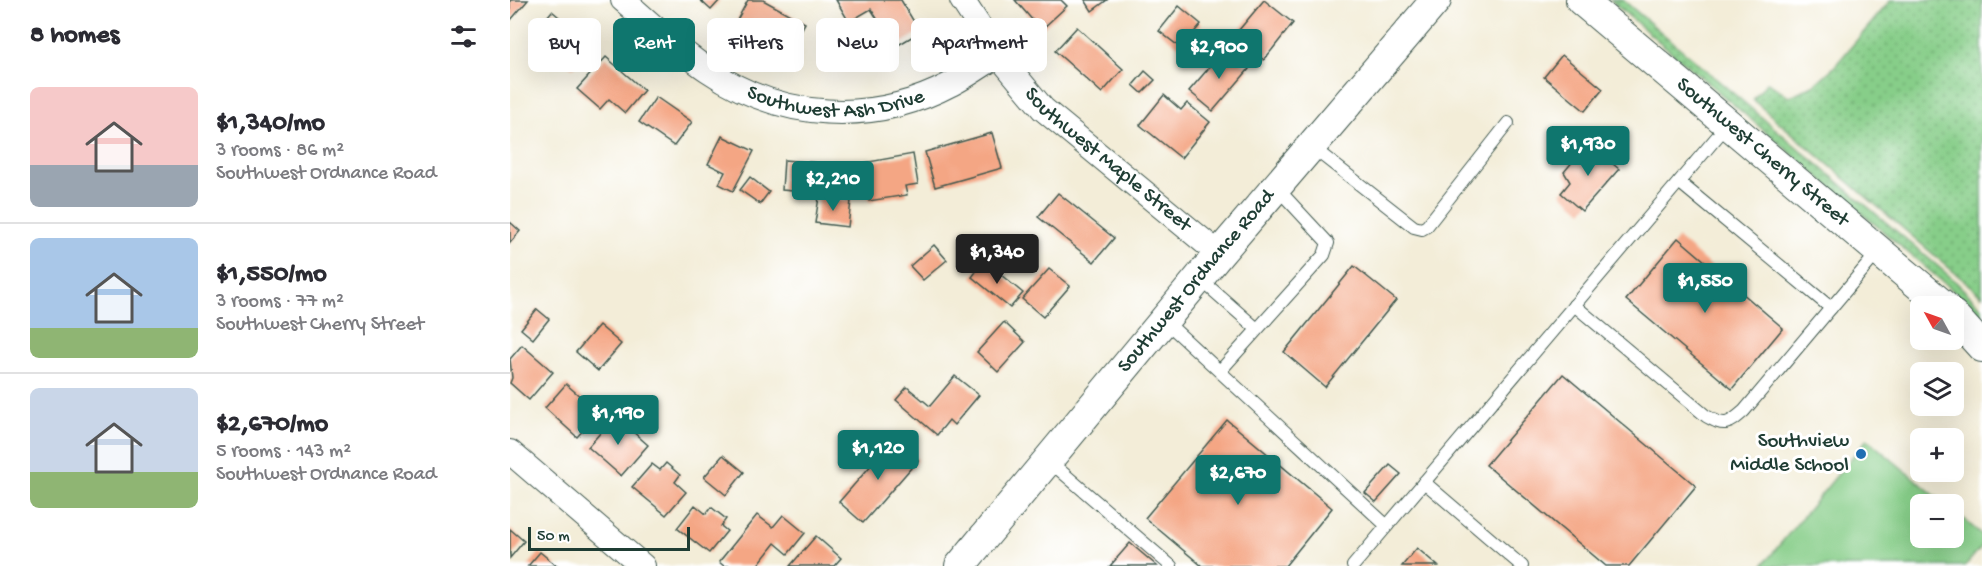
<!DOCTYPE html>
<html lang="en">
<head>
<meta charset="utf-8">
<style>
	:root { --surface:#fff; --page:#f7f7f7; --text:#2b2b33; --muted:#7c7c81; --line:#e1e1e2; --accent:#0f766e }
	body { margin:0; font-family:"Gochi Hand",sans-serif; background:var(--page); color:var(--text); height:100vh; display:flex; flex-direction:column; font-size:22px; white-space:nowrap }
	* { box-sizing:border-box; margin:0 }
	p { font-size:20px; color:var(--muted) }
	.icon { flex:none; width:33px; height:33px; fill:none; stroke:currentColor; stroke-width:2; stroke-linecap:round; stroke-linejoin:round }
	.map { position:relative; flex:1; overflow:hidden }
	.details { display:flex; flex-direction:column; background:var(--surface); width:510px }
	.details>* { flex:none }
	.banner { position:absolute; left:18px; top:18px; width:570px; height:54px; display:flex; gap:12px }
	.needle { width:39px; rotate:310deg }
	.controls { position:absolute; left:1400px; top:296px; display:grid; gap:12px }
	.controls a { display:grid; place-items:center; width:54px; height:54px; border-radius:9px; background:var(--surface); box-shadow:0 6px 24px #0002; font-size:30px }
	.scale { position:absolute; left:18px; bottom:15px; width:162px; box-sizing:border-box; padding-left:6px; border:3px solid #1f3d34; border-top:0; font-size:16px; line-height:21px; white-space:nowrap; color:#1f3d34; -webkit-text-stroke:4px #fff; paint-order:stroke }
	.price { position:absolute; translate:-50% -51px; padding:0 14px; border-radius:6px; background:var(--accent); color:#fff; font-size:20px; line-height:39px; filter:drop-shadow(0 2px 3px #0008) }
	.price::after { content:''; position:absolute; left:50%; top:36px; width:18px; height:14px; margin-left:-9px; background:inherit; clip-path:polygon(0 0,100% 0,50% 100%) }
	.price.current { background:#222; color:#fff }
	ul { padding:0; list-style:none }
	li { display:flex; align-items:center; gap:18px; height:150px; padding:0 30px }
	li+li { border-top:2px solid var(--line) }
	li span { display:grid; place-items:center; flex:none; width:168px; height:120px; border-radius:9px; color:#555 }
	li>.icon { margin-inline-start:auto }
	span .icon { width:72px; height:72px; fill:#fffc; stroke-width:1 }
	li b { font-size:26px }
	h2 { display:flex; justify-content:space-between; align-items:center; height:72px; padding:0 30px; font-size:26px }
	.chip { padding:0 21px; border-radius:9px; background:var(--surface); box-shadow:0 6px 24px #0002; font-size:21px; line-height:54px }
	.chip.current { background:var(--accent); color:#fff }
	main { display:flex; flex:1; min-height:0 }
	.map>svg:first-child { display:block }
</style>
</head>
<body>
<main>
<section class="details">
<h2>8 homes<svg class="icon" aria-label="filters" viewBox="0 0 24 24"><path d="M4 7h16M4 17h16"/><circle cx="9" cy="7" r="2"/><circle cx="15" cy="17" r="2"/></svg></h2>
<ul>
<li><span style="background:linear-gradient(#f6c9c9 65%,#9aa5b1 0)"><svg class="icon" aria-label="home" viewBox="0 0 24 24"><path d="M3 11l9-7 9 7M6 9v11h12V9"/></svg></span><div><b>$1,340/mo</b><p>3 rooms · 86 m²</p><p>Southwest Ordnance Road</p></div></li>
<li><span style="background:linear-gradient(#a9c7e8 75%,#8fb573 0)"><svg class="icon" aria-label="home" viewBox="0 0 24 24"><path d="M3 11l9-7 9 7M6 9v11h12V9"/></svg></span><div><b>$1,550/mo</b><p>3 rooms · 77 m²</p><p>Southwest Cherry Street</p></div></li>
<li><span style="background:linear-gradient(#c9d6e8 70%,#8fb573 0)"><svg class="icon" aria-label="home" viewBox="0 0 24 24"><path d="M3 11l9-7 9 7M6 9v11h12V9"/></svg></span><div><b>$2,670/mo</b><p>5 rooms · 143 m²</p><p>Southwest Ordnance Road</p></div></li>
</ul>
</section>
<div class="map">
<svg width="1472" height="566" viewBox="0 0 1472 566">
	<defs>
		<pattern id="grass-dots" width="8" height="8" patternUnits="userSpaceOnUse" patternTransform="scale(1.5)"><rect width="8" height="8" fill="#87ce89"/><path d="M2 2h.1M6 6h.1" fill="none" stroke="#6ea871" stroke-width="1.8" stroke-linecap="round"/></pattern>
	</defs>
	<rect width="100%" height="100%" fill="#fff"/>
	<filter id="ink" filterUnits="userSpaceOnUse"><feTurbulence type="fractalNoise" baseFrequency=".0167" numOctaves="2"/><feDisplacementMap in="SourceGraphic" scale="12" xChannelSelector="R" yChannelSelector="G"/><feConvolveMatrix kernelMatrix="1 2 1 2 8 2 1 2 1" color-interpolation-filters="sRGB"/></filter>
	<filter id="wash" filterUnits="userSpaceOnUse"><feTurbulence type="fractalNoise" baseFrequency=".008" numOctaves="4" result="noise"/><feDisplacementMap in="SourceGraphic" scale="24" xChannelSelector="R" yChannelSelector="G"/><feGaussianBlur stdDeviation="1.35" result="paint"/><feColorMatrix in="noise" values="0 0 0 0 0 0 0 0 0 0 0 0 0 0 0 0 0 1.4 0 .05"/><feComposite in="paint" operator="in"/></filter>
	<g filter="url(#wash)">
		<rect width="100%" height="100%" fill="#f3edd8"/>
		<g fill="url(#grass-dots)" stroke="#53865e" stroke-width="1.5">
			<path d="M1100 0H1113L1443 279 1472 308V320L1441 289Z"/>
			<path d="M1381 0H1472V296L1243 100 1257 82 1279 97 1305 84 1324 67Z"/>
		</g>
		<path fill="#87ce89" stroke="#53865e" stroke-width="1.5" d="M1357 439 1435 504H1410V537H1443V510L1472 535V546L1455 566H1252Z"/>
		<g id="blocks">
			<g fill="#f4a684">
				<path d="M0 0H18L0 21Z"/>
				<path d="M190 0H210L201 10Z"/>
				<path d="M238 0H253L295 23 283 45 273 40 269 46 226 22Z"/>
				<path d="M326 0H391L410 32 360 62 343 35 368 20 361 9 339 22Z"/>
				<path d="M505 0H551L557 6 531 30Z"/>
				<path d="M575 0H597L582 11Z"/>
				<path d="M754 0 783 23 754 60 724 36Z"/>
				<path d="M669 6 691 24 671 48 649 31Z"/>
				<path d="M42 11 82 45 63 68 23 34Z"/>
				<path d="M567 27 613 69 592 93 545 51Z"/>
				<path d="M716 48 739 69 703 111 679 91Z"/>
				<path d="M1052 55 1093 89 1075 111 1034 77Z"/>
				<path d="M96 57 134 90 115 113 99 99 90 109 67 89Z"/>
				<path d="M635 71 645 80 632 93 623 85Z"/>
				<path d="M654 95 671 110 677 103 700 122 671 158 630 125Z"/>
				<path d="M146 97 182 122 164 146 129 122Z"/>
				<path d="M482 133 492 168 425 187 415 152Z"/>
				<path d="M212 136 244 151 223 191 209 184 215 172 198 164Z"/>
				<path d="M1078 143 1109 169 1072 211 1051 193 1060 182 1054 172Z"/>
				<path d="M403 154 408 184 395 186 397 195 359 201 353 163Z"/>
				<path d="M274 160 320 164 317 194 272 190Z"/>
				<path d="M240 177 259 192 250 204 230 190Z"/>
				<path d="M548 193 604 238 584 262 528 217Z"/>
				<path d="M309 197 341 201 338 227 305 223Z"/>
				<path d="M0 222 10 231 0 243Z"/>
				<path d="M1168 238 1273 328 1222 389 1116 300Z"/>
				<path d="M424 245 437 260 413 280 400 266Z"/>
				<path d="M474 261 513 293 500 308 462 277Z"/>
				<path d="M844 266 886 300 815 387 774 352Z"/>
				<path d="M539 269 560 286 533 317 512 299Z"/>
				<path d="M27 309 39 319 23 339 11 329Z"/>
				<path d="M494 322 515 342 488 372 467 352Z"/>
				<path d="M89 325 111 344 88 371 66 352Z"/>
				<path d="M12 345 43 372 19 400 0 383 2 378 0 359Z"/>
				<path d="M1053 374 1186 486 1119 566H1096L976 465Z"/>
				<path d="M445 376 469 395 444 425 439 420 427 435 386 400 397 387 420 406Z"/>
				<path d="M56 384 89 413 67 437 35 408Z"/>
				<path d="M105 416 138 445 111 476 78 447Z"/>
				<path d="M717 420 822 508 775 566H692L635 518Z"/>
				<path d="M384 439 408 460 353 523 329 502Z"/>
				<path d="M213 455 234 472 216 495 194 477Z"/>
				<path d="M156 463 170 475 165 482 176 492 156 515 122 487 142 464 150 470Z"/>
				<path d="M880 465 891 474 866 502 855 493Z"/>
				<path d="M185 505 196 514 201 507 216 519 211 526 217 531 199 553 167 528Z"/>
				<path d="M247 515 263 527 273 515 295 533 278 554 265 543 247 566H214L209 562Z"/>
				<path d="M0 529 14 541 0 558Z"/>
				<path d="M306 536 331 558 324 566H280Z"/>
				<path d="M620 543 647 566H600Z"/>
				<path d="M907 548 928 566H892Z"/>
				<path d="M30 552 47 566H18Z"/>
			</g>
		</g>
	</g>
	<g filter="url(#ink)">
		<use href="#blocks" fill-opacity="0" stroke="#3f574d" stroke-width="1.5"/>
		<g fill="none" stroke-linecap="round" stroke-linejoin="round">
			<defs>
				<g id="service">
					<path d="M802 147 904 227 912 229 917 226 998 123"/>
					<path d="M1169 182 1321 308 1369 251"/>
					<path d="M689 278 747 329"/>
					<path d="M1064 305 1196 416C1215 427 1218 425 1234 411L1321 308"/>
					<path d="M654 320 877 526"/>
					<path d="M710 371 814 255 818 243 766 187"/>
					<path d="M538 460 661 566"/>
					<path d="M914 482 1012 566"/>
					<path d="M843 566 1218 124"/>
				</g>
				<g id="minor">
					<path id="s1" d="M113 0C141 24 168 50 198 70 271 120 362 126 441 84 457 76 472 65 488 55"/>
					<path id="s2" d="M452 0 488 55 533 109 709 254"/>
					<path d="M0 452 133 566"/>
				</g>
				<g id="tertiary">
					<path id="s3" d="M1071 0 1434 306"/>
					<path d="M1443 315 1472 347"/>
					<path id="s4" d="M450 566 709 254 926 0"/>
				</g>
			</defs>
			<use href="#service" stroke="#3f574d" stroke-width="14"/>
			<use href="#minor" stroke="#3f574d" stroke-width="26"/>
			<use href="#tertiary" stroke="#3f574d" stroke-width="32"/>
			<use href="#service" stroke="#fff" stroke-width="12"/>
			<use href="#minor" stroke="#fff" stroke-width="24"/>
			<use href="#tertiary" stroke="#fff" stroke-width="30"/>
		</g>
	</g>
	<circle fill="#1f6fb2" stroke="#fff" stroke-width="2" cx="1351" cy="454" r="6"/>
	<g text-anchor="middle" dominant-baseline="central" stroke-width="6" stroke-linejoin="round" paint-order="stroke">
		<g font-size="21" fill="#1f3d34" stroke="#fff">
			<text stroke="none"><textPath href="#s1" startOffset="246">Southwest Ash Drive</textPath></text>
			<text stroke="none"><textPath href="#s3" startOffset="237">Southwest Cherry Street</textPath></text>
			<text stroke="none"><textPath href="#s2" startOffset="218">Southwest Maple Street</textPath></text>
			<text stroke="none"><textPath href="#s4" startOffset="370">Southwest Ordnance Road</textPath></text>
		</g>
		<g font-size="21" fill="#1f3d34" stroke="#fff" text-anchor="end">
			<text x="1339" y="442">Southview<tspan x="1339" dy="24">Middle School</tspan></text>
		</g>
	</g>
</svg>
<div class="controls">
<a><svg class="needle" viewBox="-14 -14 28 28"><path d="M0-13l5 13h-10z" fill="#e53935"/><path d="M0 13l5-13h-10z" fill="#7c7c81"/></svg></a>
<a><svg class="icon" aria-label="layers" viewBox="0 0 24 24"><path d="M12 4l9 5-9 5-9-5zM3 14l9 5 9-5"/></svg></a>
<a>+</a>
<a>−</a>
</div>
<div class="scale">50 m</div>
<b class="price" style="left:709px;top:80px">$2,900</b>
<b class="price" style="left:1078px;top:177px">$1,930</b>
<b class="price" style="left:323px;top:212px">$2,210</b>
<b class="price current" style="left:487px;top:285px">$1,340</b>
<b class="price" style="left:1195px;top:314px">$1,550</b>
<b class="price" style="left:108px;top:446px">$1,190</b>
<b class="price" style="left:368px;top:481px">$1,120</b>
<b class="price" style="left:728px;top:506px">$2,670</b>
<div class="banner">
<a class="chip">Buy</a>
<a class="chip current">Rent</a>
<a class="chip">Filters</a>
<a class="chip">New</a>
<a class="chip">Apartment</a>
</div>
</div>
</main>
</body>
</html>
